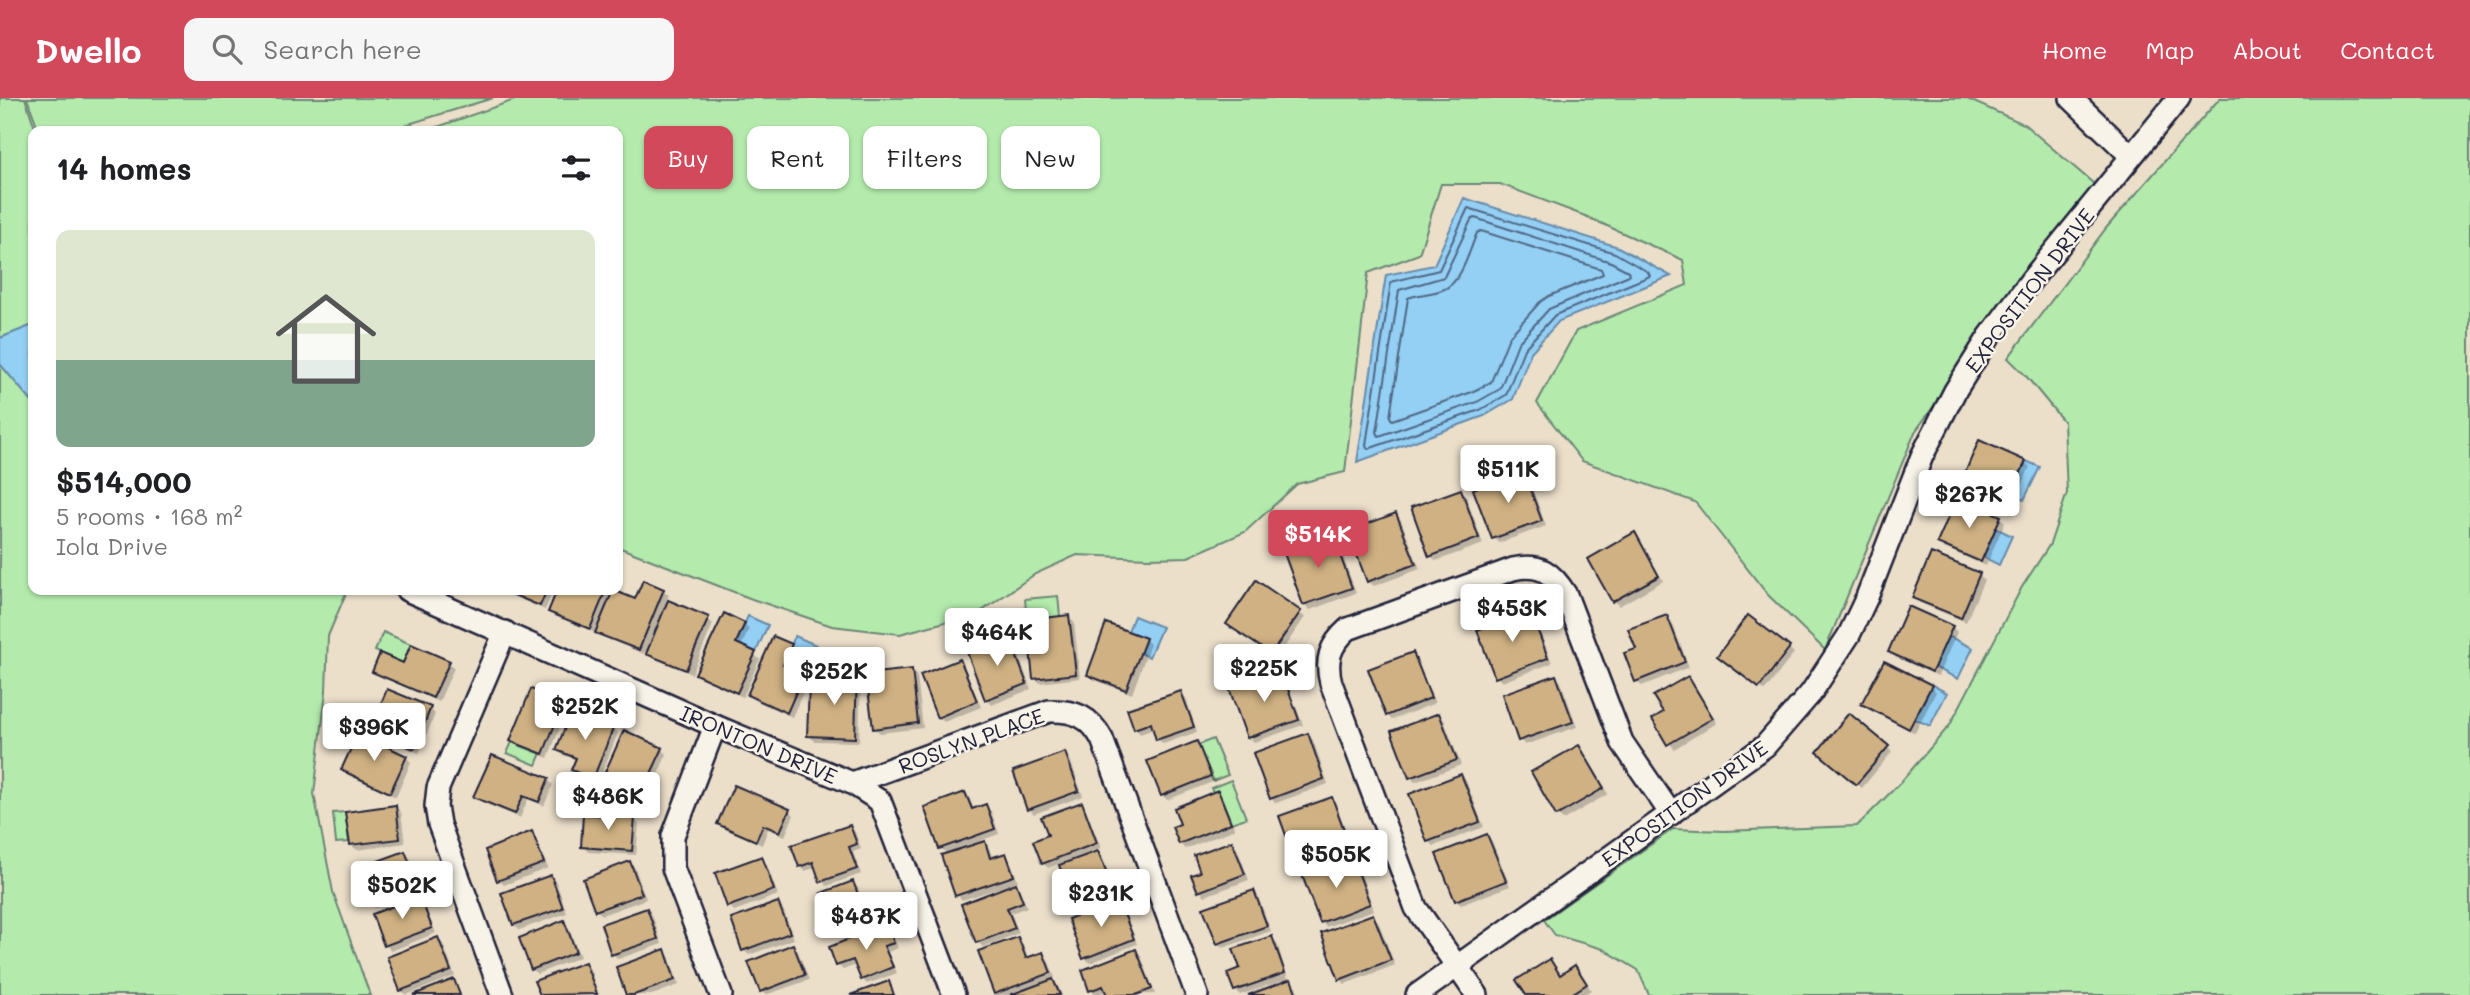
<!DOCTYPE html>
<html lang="en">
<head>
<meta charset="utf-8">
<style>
	:root { --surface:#fff; --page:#f6f6f6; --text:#202124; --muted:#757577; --line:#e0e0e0; --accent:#d1495b }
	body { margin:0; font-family:Mali,sans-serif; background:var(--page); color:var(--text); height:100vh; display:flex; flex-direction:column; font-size:26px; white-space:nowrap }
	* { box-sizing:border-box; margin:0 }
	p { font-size:23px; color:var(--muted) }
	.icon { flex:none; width:38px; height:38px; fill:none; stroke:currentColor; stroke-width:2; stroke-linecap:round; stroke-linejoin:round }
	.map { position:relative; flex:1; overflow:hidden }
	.side { position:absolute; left:28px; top:28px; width:595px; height:469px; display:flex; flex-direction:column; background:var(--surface); border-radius:14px; box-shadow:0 2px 5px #0004 }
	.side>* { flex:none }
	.guide { position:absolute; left:644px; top:28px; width:665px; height:63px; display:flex; gap:14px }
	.price { position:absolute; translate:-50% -60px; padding:0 16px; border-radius:7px; background:#fff; color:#222; font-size:23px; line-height:46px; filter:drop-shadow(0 2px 4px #0008) }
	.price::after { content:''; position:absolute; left:50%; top:42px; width:21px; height:16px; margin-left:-10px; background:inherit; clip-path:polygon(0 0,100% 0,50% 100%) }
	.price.on { background:var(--accent); color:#fff }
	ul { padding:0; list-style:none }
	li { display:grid; align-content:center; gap:14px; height:371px; padding:0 28px }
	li+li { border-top:2px solid var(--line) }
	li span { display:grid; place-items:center; height:217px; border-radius:14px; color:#555 }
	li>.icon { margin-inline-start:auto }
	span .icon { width:126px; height:126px; fill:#fffc; stroke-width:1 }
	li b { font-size:30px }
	h2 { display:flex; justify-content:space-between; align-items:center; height:84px; padding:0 28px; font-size:30px }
	.chip { padding:0 24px; border-radius:14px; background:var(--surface); box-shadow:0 2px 5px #0004; font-size:24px; line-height:63px }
	.chip.on { background:var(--accent); color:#fff }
	header { display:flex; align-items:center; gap:42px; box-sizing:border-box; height:98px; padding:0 35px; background:var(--accent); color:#fff }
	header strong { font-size:33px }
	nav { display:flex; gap:38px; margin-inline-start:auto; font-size:24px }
	.search { width:490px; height:63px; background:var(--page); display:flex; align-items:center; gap:18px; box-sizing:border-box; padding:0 24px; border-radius:14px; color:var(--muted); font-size:26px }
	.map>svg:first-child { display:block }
</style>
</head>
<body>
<header>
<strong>Dwello</strong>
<div class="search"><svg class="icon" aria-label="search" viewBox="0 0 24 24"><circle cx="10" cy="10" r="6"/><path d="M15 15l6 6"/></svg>Search here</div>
<nav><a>Home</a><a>Map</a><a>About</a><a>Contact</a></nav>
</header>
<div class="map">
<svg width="2470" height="897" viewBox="0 0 2470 897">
	<rect width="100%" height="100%" fill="#ebdfca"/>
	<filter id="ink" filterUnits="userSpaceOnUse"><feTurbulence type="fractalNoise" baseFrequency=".0143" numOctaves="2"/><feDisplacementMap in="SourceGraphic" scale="14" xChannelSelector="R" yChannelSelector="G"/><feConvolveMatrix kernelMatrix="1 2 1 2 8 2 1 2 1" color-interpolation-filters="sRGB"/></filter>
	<g filter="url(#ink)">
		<g fill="#b4ebad" stroke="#6b8674" stroke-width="2">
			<path d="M0 0H25L36 33H33V227L0 240Z"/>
			<path d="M27 0H493L386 33H39Z"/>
			<path d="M520 0H1965L2024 26 2094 86 1915 334 1825 552 1768 497 1695 404 1582 363 1537 305 1576 233 1687 187 1683 162 1585 118 1500 86H1441L1419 156 1368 175 1345 374 1297 386 1245 434 1188 459 1148 460 1077 457 1035 476 979 515 900 536 832 528 752 501 618 449V33H426Z"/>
			<path d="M2220 0H2470V897H1649L1638 872 1603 851 1555 837 1544 822 1673 731 1724 733 1857 728 1900 685 1950 627 2022 489 2050 446 2067 395 2064 324 2026 278 2008 260 2107 129Z"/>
			<path d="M0 266 33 305V492H338L346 495 328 538 326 593 314 696 333 794 370 897H0Z"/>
			<path d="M1058 498 1060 519 1027 522 1025 501Z"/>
			<path d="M383 534 411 546 403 565 375 553Z"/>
			<path d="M1213 641 1228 677 1213 683 1198 647Z"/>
			<path d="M512 644 541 655 536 667 507 655Z"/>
			<path d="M1231 682 1246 720 1231 725 1218 693 1213 694 1211 690Z"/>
			<path d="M608 687 639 701 635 711 603 697Z"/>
			<path d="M345 714 349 744 336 745 333 715Z"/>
		</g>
		<g fill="#94cff4" stroke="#668aaa" stroke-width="2">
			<path d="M1464 100 1618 149 1671 178 1559 223 1531 254 1513 301 1484 318 1357 364 1386 177 1434 167Z"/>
			<path d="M33 227V305L0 266V240Z"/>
			<path d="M2026 363 2040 369 2024 402 2011 396Z"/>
			<path d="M1996 430 2012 438 1999 467 1983 459Z"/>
			<path d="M748 518 768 527 756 554 736 545Z"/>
			<path d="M1134 518 1162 529 1149 559 1140 555 1146 540 1128 533Z"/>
			<path d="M795 538 816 547 804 576 783 567Z"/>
			<path d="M1948 538 1973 550 1958 581 1934 569Z"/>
			<path d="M1932 587 1947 595 1930 628 1915 621Z"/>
		</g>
		<g fill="#0003">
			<path d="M2025 364 2030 369 2011 413 1966 394 1961 389Z"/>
			<path d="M1522 374 1528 379 1546 428 1499 445 1494 440Z"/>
			<path d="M1461 393 1466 398 1483 446 1436 463 1431 458Z"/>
			<path d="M1396 417 1401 422 1420 471 1374 488 1368 483Z"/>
			<path d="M2000 419 2005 424 1986 468 1944 450 1939 445Z"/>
			<path d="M1635 437 1663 483 1619 508 1614 503Z"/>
			<path d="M1332 440 1338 445 1356 495 1310 512 1305 506 1287 456Z"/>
			<path d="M1979 476 1984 482 1966 524 1920 505 1915 500Z"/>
			<path d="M1257 485 1305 519 1277 560 1234 531Z"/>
			<path d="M504 492H554L545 512 508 496Z"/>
			<path d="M559 492H613L612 494 636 504 663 492 669 497 666 503 708 521 713 526 692 576 653 560 645 553 644 556 603 539 596 533 595 535 556 518 550 513Z"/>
			<path d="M1530 514 1535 519 1552 565 1502 584 1497 579Z"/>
			<path d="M1068 519 1074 524 1080 580 1040 585 1035 580Z"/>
			<path d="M1667 519 1672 524 1689 569 1642 588 1636 583 1638 552Z"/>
			<path d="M744 526 749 531 741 549 760 561 743 599 702 580 697 575Z"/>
			<path d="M1952 529 1957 534 1938 578 1895 559 1890 554Z"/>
			<path d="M1009 540 1014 545 1031 591 992 607 987 601 969 555Z"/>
			<path d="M1145 541 1150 546 1132 596 1094 582 1089 577Z"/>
			<path d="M791 547 796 553 788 571 803 578 808 583 792 619 754 602 749 597Z"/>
			<path d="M1789 550 1794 555 1765 593 1724 563Z"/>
			<path d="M1412 556 1417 561 1435 605 1392 622 1387 617Z"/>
			<path d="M959 563 964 568 981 609 944 624 939 619Z"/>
			<path d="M449 565 454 570 439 604 379 578 374 573 404 567Z"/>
			<path d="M911 572 917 578 923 630 880 635 874 630Z"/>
			<path d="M856 574 861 579 859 644 814 643 809 637 837 590Z"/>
			<path d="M1280 574 1285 579 1303 627 1254 644 1249 639Z"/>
			<path d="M1556 579 1561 584 1577 629 1525 647 1520 642Z"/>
			<path d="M1688 580 1717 625 1674 651 1654 621 1665 615Z"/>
			<path d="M1931 588 1936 594 1915 635 1869 611 1863 606Z"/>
			<path d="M1181 595 1186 600 1197 634 1163 646 1158 641 1154 631 1140 636 1135 630Z"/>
			<path d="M563 605 568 610 548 660 517 648 512 643Z"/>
			<path d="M430 611 435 616 419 655 377 637 372 632Z"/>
			<path d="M1439 617 1444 622 1461 667 1415 684 1410 679Z"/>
			<path d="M613 629 618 635 598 685 578 677 573 672 577 662 563 657 558 652Z"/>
			<path d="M1308 637 1313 642 1328 686 1276 705 1271 700Z"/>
			<path d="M359 638 406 659 411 664 396 699 348 677 343 672Z"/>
			<path d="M1196 645 1201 650 1215 683 1167 702 1162 697Z"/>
			<path d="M1579 649 1608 696 1563 722 1557 717Z"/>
			<path d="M1887 649 1892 654 1862 690 1824 659Z"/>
			<path d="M662 651 667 656 645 705 608 688 603 683Z"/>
			<path d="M1064 656 1070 661 1083 698 1034 716 1029 711Z"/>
			<path d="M1461 678 1466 683 1484 729 1434 748 1428 743Z"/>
			<path d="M548 682 553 687 544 708 528 701 520 720 481 704 476 699Z"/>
			<path d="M1218 694 1223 700 1235 731 1185 751 1180 746 1174 730 1182 727Z"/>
			<path d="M965 696 970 701 974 712 986 708 991 713 999 736 982 742 989 750 993 761 1005 757 1010 762 1018 783 1013 785 1020 792 1027 809 1011 815 1019 835 983 849 978 844 1000 793 999 790 962 802 957 797 948 757 941 750Z"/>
			<path d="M1331 701 1336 706 1352 748 1301 766 1296 761Z"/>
			<path d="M1081 706 1086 711 1101 750 1096 752 1103 760 1118 800 1116 801 1123 809 1137 846 1090 865 1085 860 1092 810 1070 818 1065 813 1070 789 1061 765 1048 770 1043 765 1050 738Z"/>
			<path d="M395 709 401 714 405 745 357 752 351 747Z"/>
			<path d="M789 712 794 717 785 738 768 731 762 747 725 731 719 725Z"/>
			<path d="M634 721 639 726 636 757 588 754 583 748Z"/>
			<path d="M850 729 855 734 861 751 853 754 861 776 827 788 822 783 817 769 805 773 800 768Z"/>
			<path d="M531 736 536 741 548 770 504 787 499 782Z"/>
			<path d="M1487 738 1492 743 1510 788 1461 807 1456 802Z"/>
			<path d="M1232 745 1237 750 1249 782 1205 798 1200 793 1203 775Z"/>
			<path d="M405 755 410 760 422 792 375 810 370 805Z"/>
			<path d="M761 760 766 765 778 797 734 813 729 808Z"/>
			<path d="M1352 760 1357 765 1374 812 1326 829 1321 824Z"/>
			<path d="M630 765 635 770 646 801 602 817 596 812Z"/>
			<path d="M551 779 556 784 567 815 519 832 514 826Z"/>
			<path d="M853 785 858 790 864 808 877 803 882 809 889 826 885 827 891 833 898 850 888 854 897 875 867 886 862 881 856 867 843 872 838 867 846 844 838 837Z"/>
			<path d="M1253 794 1258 799 1271 833 1223 850 1218 845Z"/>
			<path d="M419 800 424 805 436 835 391 853 386 847 374 817Z"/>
			<path d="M778 806 783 811 794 841 749 857 743 852Z"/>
			<path d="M646 812 652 817 662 846 618 861 613 856Z"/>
			<path d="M1373 818 1378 823 1395 867 1345 886 1340 881Z"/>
			<path d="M564 825 569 830 580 859 537 876 532 871Z"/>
			<path d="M1272 840 1277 845 1288 881 1296 888 1299 897H1253L1282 886 1281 883 1240 897 1235 892 1242 871Z"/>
			<path d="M438 841 443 846 455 878 406 897 401 892Z"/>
			<path d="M1018 841 1023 846 1028 861 1043 856 1048 861 1055 880 1052 881 1058 888 1062 897H997L995 895Z"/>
			<path d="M793 848 798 853 809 882 765 897 762 893 751 865Z"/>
			<path d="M664 853 669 858 679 887 652 897H628Z"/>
			<path d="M1136 853 1141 858 1155 896 1109 897 1107 893 1096 897 1091 892Z"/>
			<path d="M584 866 590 871 599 897H542L537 884Z"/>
			<path d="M1580 875 1591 892 1583 897H1528L1561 878Z"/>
		</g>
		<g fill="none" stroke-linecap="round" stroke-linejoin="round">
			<g stroke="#506785" stroke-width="2">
				<path d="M1468 110 1615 155 1648 174 1650 178 1555 217 1524 251 1506 297 1480 312 1368 351 1366 347 1391 184 1439 172Z"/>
				<path d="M1475 120 1611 164 1628 173 1629 177 1549 211 1518 245 1500 291 1477 304 1379 338 1377 334 1399 192 1444 179 1471 122Z"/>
				<path d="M1481 133 1601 171 1603 176 1549 198 1540 204 1509 239 1491 284 1472 294 1392 322 1390 319 1408 200C1418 196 1431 196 1442 192 1462 185 1469 153 1477 135Z"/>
			</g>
		</g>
		<g fill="#cfb183" stroke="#22223b" stroke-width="2">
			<path d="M1979 342 2026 363 2005 409 1959 389Z"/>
			<path d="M1523 372 1542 423 1492 441 1473 391Z"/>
			<path d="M1461 391 1479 440 1429 459 1411 409Z"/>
			<path d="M1957 399 2001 418 1981 464 1937 445Z"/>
			<path d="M1396 415 1416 466 1367 484 1348 433Z"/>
			<path d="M1635 434 1659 478 1612 504 1588 461Z"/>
			<path d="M1333 438 1352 490 1303 507 1284 455Z"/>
			<path d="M1931 455 1980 475 1961 520 1912 500Z"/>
			<path d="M643 482 664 491 639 552 595 535 613 492 635 501Z"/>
			<path d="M1256 482 1301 513 1271 556 1226 526Z"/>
			<path d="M502 492H547L540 508Z"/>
			<path d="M557 492H606L590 531 548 514Z"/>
			<path d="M668 502 709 519 686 572 646 556Z"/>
			<path d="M1908 508 1953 528 1932 574 1888 554Z"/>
			<path d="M1530 512 1548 560 1495 580 1477 532Z"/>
			<path d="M724 515 745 525 736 545 756 554 737 595 695 576Z"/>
			<path d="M1069 517 1076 576 1033 581 1027 522Z"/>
			<path d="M1667 517 1685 564 1635 584 1624 555 1636 551 1628 531Z"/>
			<path d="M1748 517 1790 549 1759 590 1717 558Z"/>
			<path d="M1106 525 1146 540 1126 592 1087 577Z"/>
			<path d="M773 538 792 546 783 567 804 576 787 615 747 597Z"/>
			<path d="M1009 538 1027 586 985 602 967 554Z"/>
			<path d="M411 546 450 563 433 600 372 574 380 555 403 565Z"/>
			<path d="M1413 554 1431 600 1386 618 1368 571Z"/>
			<path d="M960 561 977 603 937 620 920 577Z"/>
			<path d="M1884 563 1932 587 1909 631 1861 606Z"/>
			<path d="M836 571 857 572 855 640 807 638 809 588 836 589Z"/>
			<path d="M912 571 918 625 873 631 866 576Z"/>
			<path d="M1281 572 1299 622 1247 640 1229 590Z"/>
			<path d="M1556 577 1573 624 1518 643 1502 596Z"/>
			<path d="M1688 578 1713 620 1667 647 1652 621 1663 614 1653 598Z"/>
			<path d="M387 591 431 609 414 651 370 632Z"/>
			<path d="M531 591 564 604 543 656 510 643Z"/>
			<path d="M1181 593 1194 629 1156 642 1151 625 1134 631 1127 611Z"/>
			<path d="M572 612 614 628 593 681 571 672 576 660 556 652Z"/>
			<path d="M1439 615 1457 662 1409 680 1391 633Z"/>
			<path d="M1849 615 1889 648 1856 687 1817 654Z"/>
			<path d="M624 632 663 650 639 701 601 683Z"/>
			<path d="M358 635 407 658 390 695 341 672Z"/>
			<path d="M1308 635 1324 681 1270 701 1253 655Z"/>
			<path d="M1197 643 1211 678 1161 698 1147 663Z"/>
			<path d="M1579 647 1604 690 1556 718 1531 674Z"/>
			<path d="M1065 654 1079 693 1027 712 1013 673Z"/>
			<path d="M492 657 549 680 539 704 523 698 515 716 473 699Z"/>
			<path d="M1461 676 1480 724 1427 744 1409 696Z"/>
			<path d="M734 687 790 711 780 734 763 727 756 743 717 726Z"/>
			<path d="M1218 692 1231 725 1179 746 1172 729 1180 726 1174 710Z"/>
			<path d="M965 694 972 711 986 706 995 731 939 751 924 709Z"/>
			<path d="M1332 699 1348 743 1295 762 1279 718Z"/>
			<path d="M1082 704 1097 745 1042 766 1033 743 1048 737 1041 719Z"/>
			<path d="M396 707 400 741 350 747 345 714Z"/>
			<path d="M583 716 635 720 632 753 581 749Z"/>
			<path d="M850 727 857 746 849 749 857 771 820 784 813 764 799 769 791 747Z"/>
			<path d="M532 733 544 765 497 783 485 752Z"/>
			<path d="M1487 736 1506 783 1455 803 1436 756Z"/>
			<path d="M985 743 990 760 1006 755 1014 778 955 798 941 757Z"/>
			<path d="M1232 743 1245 776 1198 794 1191 777 1200 774 1194 757Z"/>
			<path d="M405 753 418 787 369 805 356 771Z"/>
			<path d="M1098 753 1114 795 1063 814 1055 792 1067 788 1059 767Z"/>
			<path d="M762 758 774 792 727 809 715 775Z"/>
			<path d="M1352 758 1370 806 1320 825 1302 777Z"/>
			<path d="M630 763 642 796 595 813 583 781Z"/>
			<path d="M551 777 563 810 513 827 501 795Z"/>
			<path d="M853 783 862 807 878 801 885 821 837 838 821 795Z"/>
			<path d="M1016 785 1023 804 1007 810 1015 830 976 845 961 806Z"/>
			<path d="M1254 792 1267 828 1217 846 1203 810Z"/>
			<path d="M420 798 432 830 384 848 372 816Z"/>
			<path d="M1118 801 1134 841 1083 861 1068 821Z"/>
			<path d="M778 804 790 835 742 853 731 821Z"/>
			<path d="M647 810 658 841 611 857 601 826Z"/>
			<path d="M1373 816 1391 862 1339 882 1321 835Z"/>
			<path d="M564 822 576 854 531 872 519 840Z"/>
			<path d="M887 826 894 845 884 848 893 869 861 882 853 862 836 868 829 849Z"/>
			<path d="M1272 838 1285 875 1234 893 1227 875 1240 870 1233 851Z"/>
			<path d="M438 839 451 873 400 893 387 859Z"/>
			<path d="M1018 839 1026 860 1043 854 1051 875 994 896 978 853Z"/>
			<path d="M793 846 805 877 760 894 748 864Z"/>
			<path d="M665 851 675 882 634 897H626L616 869Z"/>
			<path d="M1136 851 1152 891 1136 897H1107L1103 888 1089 893 1082 872Z"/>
			<path d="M1550 861 1560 877 1575 867 1587 886 1570 897H1526L1516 882Z"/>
			<path d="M585 864 597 896 540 897 534 883Z"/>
			<path d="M454 881 460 897H413Z"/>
			<path d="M1053 881 1060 897H1010Z"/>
			<path d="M1291 881 1297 897H1248Z"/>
			<path d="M889 883 894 897H850Z"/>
		</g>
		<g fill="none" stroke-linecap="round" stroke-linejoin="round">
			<defs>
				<g id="street">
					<path d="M2071 0 2131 58"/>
					<path d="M407 492 715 628 852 685 880 703 954 897"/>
					<path d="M715 628 673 738V770L721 897"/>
					<path d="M852 685 1049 613C1075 612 1090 619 1102 641L1197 897"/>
					<path d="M502 897 439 726 436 708 438 690 505 534"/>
					<path d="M1417 897 1765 648 1811 595 1849 537 1867 499 1922 358 1955 293 1989 239 2032 181 2179 0"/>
					<path d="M1477 897 1416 810 1331 585C1325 562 1330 547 1348 531L1513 471C1540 465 1552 474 1566 497L1622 644 1671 716"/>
				</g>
			</defs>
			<use href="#street" stroke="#22223b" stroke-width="26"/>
			<use href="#street" stroke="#f7f3e8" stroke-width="21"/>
		</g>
	</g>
	<g text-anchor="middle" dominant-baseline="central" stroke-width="5" stroke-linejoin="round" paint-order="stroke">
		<g font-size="21" fill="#22223b" stroke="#f7f3e8">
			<text transform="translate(2029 192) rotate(-53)">EXPOSITION DRIVE</text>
			<text transform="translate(971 642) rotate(-20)">ROSLYN PLACE</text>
			<text transform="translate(759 646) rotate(23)">IRONTON DRIVE</text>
			<text transform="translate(1684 705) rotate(-36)">EXPOSITION DRIVE</text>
		</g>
	</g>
</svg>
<b class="price" style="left:1508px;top:407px">$511K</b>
<b class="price" style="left:1969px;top:432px">$267K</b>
<b class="price on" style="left:1318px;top:472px">$514K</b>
<b class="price" style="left:1512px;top:546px">$453K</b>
<b class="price" style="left:997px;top:570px">$464K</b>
<b class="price" style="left:1264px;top:606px">$225K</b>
<b class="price" style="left:834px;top:609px">$252K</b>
<b class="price" style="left:585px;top:644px">$252K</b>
<b class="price" style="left:374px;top:665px">$396K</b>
<b class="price" style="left:608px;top:734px">$486K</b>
<b class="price" style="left:1336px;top:792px">$505K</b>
<b class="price" style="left:402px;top:823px">$502K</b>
<b class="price" style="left:1101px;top:831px">$231K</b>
<b class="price" style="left:866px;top:854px">$487K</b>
<div class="guide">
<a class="chip on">Buy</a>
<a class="chip">Rent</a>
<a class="chip">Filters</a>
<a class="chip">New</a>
</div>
<section class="side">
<h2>14 homes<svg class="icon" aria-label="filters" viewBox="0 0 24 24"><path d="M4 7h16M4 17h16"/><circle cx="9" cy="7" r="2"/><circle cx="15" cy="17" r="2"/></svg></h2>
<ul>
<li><span style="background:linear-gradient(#dfe7d0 60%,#7fa58c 0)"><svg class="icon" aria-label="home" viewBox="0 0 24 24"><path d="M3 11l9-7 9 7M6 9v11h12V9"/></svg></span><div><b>$514,000</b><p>5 rooms · 168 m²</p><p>Iola Drive</p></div></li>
</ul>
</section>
</div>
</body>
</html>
